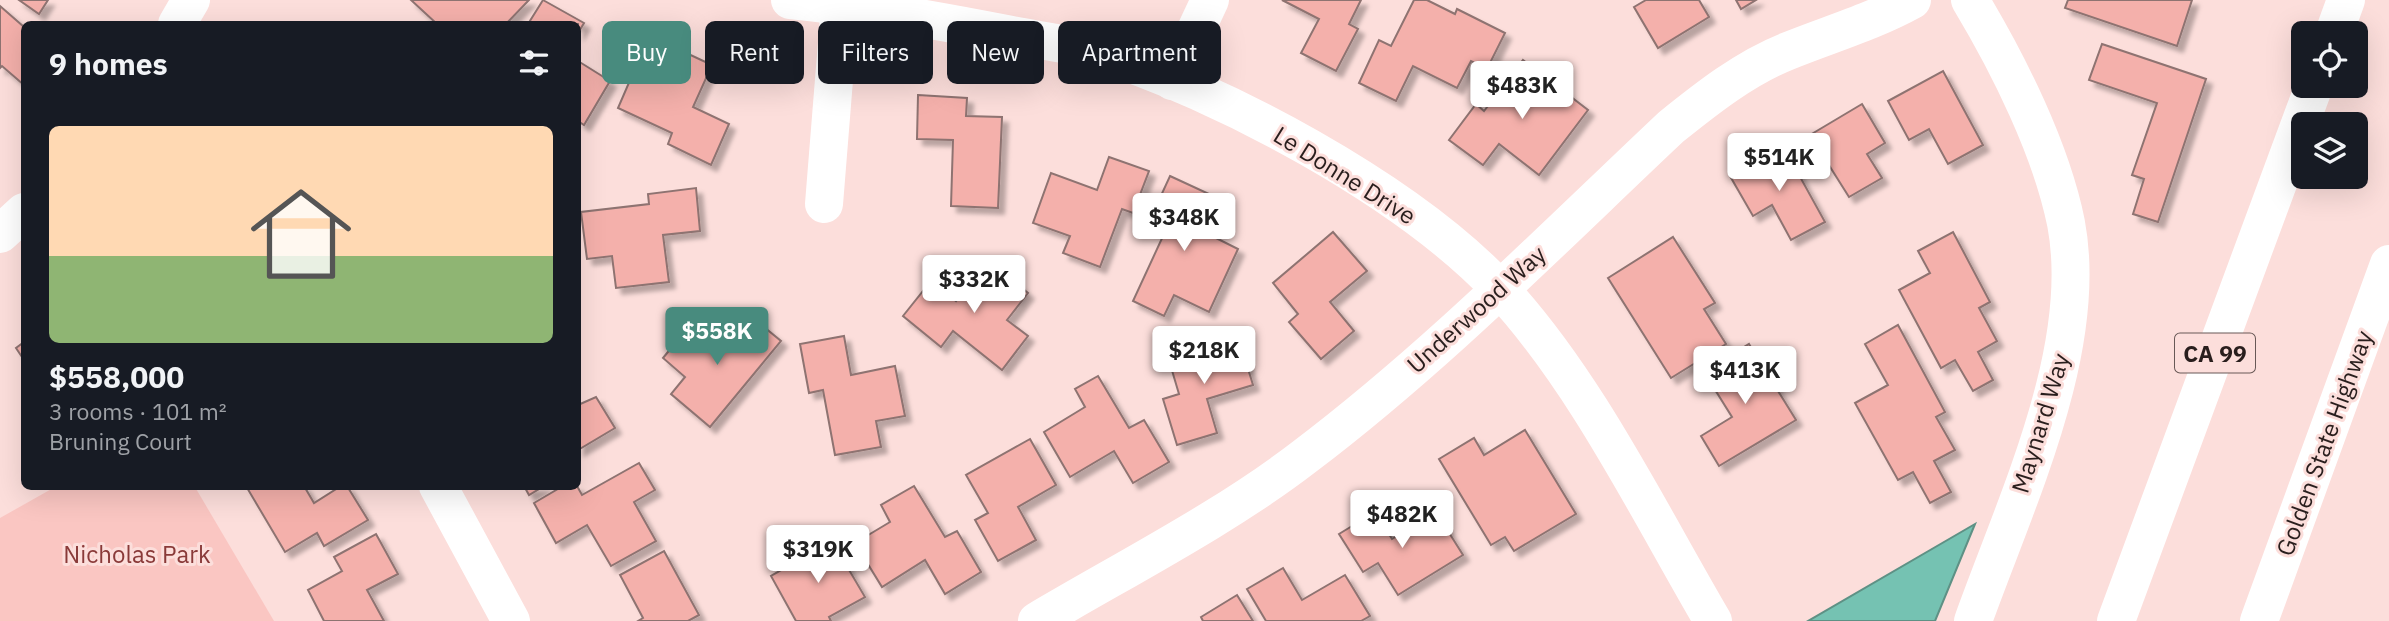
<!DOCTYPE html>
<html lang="en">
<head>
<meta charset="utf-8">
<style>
	:root { --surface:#171b24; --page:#20242c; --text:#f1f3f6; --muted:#9ea1a6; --accent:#488b7e }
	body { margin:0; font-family:"IBM Plex Sans",sans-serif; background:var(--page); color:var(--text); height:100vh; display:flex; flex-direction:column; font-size:26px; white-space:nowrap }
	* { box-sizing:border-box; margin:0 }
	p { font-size:23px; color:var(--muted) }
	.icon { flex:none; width:38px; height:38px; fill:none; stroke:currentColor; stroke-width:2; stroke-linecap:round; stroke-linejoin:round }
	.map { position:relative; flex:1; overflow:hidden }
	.panel { position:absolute; left:21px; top:21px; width:560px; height:469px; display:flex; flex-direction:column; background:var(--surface); border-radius:10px; box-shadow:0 7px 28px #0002 }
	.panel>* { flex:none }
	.guide { position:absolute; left:602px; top:21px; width:665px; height:63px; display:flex; gap:14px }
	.tools { position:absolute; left:2291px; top:21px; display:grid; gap:14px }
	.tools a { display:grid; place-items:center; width:77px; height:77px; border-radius:10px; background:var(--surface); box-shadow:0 7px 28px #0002; font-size:35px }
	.price { position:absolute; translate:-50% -60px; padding:0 16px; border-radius:7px; background:#fff; color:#222; font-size:23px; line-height:46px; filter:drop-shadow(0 2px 4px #0008) }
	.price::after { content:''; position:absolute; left:50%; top:42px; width:21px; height:16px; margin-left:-10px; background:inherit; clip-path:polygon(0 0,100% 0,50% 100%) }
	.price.current { background:var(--accent); color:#fff }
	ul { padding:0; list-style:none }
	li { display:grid; align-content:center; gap:14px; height:371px; padding:0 28px }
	li span { display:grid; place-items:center; height:217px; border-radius:10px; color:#555 }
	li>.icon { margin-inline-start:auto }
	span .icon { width:126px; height:126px; fill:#fffc; stroke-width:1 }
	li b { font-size:30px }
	h2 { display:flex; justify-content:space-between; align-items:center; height:84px; padding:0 28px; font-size:30px }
	.tag { padding:0 24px; border-radius:10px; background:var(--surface); box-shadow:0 7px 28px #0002; font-size:24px; line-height:63px }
	.tag.current { background:var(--accent); color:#fff }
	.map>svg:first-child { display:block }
</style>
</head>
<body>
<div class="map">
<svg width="2389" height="621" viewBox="0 0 2389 621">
	<defs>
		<filter id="shadow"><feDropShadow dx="6" dy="6" stdDeviation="2" flood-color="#0004"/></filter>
	</defs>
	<rect width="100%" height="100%" fill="#fcdedb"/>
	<path fill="#fac6c2" d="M55 487H195L274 621H0V518Z"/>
	<path fill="#75c2b2" stroke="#5e9185" stroke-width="2" d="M1975 524 1935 621H1808Z"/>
	<g fill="#f4b0ab" stroke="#8e7371" stroke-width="2" filter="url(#shadow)">
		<path d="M19 0H48L39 14Z"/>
		<path d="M411 0H529L506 24H437Z"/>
		<path d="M543 0 584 23 578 33V24H528Z"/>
		<path d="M1282 0H1361L1349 24 1358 29 1336 71 1301 53 1319 19Z"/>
		<path d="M1414 0H1427L1455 14 1457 9 1505 33 1487 69 1471 61 1457 88 1413 66 1396 101 1359 83 1379 40 1391 46Z"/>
		<path d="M1646 0H1699L1709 17 1658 48 1634 7Z"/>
		<path d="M1736 0H1756L1741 9Z"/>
		<path d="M2068 0H2192L2177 46 2065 8Z"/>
		<path d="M0 6 24 27V85L2 66 0 68Z"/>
		<path d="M667 44 712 65 693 107 729 124 711 165 668 144 672 133 618 108 634 71 651 78Z"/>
		<path d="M2102 44 2206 79 2158 222 2133 214 2144 179 2132 175 2157 103 2089 80Z"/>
		<path d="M1523 60 1588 110 1539 175 1499 144 1483 165 1449 140 1476 104 1484 111Z"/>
		<path d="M578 61 610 81 584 125 578 121Z"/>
		<path d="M1943 71 1983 145 1948 164 1929 129 1909 140 1888 101Z"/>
		<path d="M918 95 967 98 966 116 1002 117 998 208 951 206 953 140 917 139Z"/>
		<path d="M1862 104 1885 143 1867 154 1882 178 1849 197 1810 135Z"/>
		<path d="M1783 146 1825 222 1791 240 1772 205 1753 216 1730 176Z"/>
		<path d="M1109 157 1149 171 1133 213 1122 209 1100 267 1063 253 1070 236 1033 223 1051 173 1097 190Z"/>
		<path d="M1170 176 1209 194 1194 227 1238 249 1209 312 1174 295 1164 316 1133 301 1164 234 1147 226Z"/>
		<path d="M696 188 700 231 663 235 669 282 616 288 612 256 587 259 581 212 649 204 648 194Z"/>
		<path d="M1333 232 1367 271 1330 302 1354 331 1321 359 1289 322 1298 314 1273 283Z"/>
		<path d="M1953 232 1990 302 1979 308 1997 341 1978 352 1993 380 1973 391 1955 360 1941 368 1899 290 1930 273 1918 251Z"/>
		<path d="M1673 237 1715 303 1704 309 1726 344 1671 378 1608 278Z"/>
		<path d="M988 261 1028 293 1007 320 1028 336 1002 370 953 331 941 347 903 316 931 281 956 301Z"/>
		<path d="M753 318 781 341 710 427 671 394 685 377 663 358 695 319 729 347Z"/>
		<path d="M1898 325 1945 412 1936 417 1955 450 1934 461 1951 492 1930 503 1913 472 1898 480 1855 403 1888 385 1865 344Z"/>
		<path d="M844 336 851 375 895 366 905 416 876 421 881 447 835 455 823 390 809 393 800 344Z"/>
		<path d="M1238 336 1253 385 1207 399 1217 433 1177 445 1163 399 1179 394 1168 357Z"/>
		<path d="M24 342V360L16 348Z"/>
		<path d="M1749 344 1796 420 1719 466 1701 436 1732 417 1704 372Z"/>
		<path d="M1098 376 1129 428 1144 420 1169 462 1133 483 1114 451 1070 477 1044 432 1085 407 1075 389Z"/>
		<path d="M596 397 615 428 578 450V405Z"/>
		<path d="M1525 430 1576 514 1514 551 1505 537 1491 545 1439 459 1474 438 1484 455Z"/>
		<path d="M1030 439 1056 485 1018 507 1036 540 998 561 975 520 988 513 966 475Z"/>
		<path d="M639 463 655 490 634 502 656 541 611 566 587 525 556 543 534 503 563 486H577L582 495Z"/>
		<path d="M246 486H304L314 503 341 486H347L368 520 324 546 317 533 285 552Z"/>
		<path d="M524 486H544L529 495Z"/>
		<path d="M914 486 945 537 957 531 981 572 945 594 925 560 882 587 855 543 890 522 881 505Z"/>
		<path d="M1375 512 1392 539 1436 512 1463 555 1398 595 1378 563 1363 572 1339 534Z"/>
		<path d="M376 534 398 574 367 590 384 621H324L308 590 342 571 334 557Z"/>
		<path d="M832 541 865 597 829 617 831 621H796L771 576Z"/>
		<path d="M664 551 699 615 688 621H638L643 618 620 575Z"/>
		<path d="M1283 568 1302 600 1345 575 1370 616 1361 621H1266L1247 589Z"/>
		<path d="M1237 595 1253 621H1203L1201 617Z"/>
	</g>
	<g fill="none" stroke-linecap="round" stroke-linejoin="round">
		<g stroke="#fff" stroke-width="38">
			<path d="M790 0C863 7 935 20 1006 34 1035 40 1065 43 1093 51 1222 91 1406 190 1499 288 1585 380 1649 512 1713 621"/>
			<path d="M1970 0C2009 65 2051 149 2066 223 2090 349 2015 503 1973 621"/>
			<path d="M1172 81 1210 0"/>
			<path d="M824 204 840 5"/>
			<path d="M438 486 511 621"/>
			<path d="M1037 621C1123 570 1225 518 1304 457 1435 358 1552 239 1671 127 1707 98 1745 68 1788 51 1830 34 1872 22 1912 0"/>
		</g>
		<g stroke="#fff" stroke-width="38">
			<path d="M177 24 191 0"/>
			<path d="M0 234 24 212"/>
		</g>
		<g stroke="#fff" stroke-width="38">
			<path d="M2334 33 2346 0"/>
			<path d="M2116 621 2314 86"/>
			<path d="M2259 621 2389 264"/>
		</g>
	</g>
	<g text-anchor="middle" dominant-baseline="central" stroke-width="6" stroke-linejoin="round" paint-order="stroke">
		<rect fill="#fcdedb" stroke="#685856" stroke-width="2" x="2175" y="333.5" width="80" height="39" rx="5"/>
		<g font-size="23" font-weight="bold" fill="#291e1d">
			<text x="2215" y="353">CA 99</text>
		</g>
		<g font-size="24" fill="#291e1d" stroke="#fcdedb">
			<text transform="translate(1345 175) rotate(32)">Le Donne Drive</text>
			<text transform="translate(1476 309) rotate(-42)">Underwood Way</text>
			<text transform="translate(2040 423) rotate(-73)">Maynard Way</text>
			<text transform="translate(2324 443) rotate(-70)">Golden State Highway</text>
		</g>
		<g font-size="24" fill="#8a3a39" stroke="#fcdedb">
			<text x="137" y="554">Nicholas Park</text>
		</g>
	</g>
</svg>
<div class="tools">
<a><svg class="icon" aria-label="locate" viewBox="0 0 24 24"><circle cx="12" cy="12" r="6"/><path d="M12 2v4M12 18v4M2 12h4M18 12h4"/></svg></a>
<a><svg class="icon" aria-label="layers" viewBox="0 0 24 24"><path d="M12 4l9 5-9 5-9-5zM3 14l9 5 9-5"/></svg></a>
</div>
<b class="price" style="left:1522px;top:121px">$483K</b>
<b class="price" style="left:1779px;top:193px">$514K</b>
<b class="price" style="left:1184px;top:253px">$348K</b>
<b class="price" style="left:974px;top:315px">$332K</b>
<b class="price current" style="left:717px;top:367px">$558K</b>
<b class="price" style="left:1204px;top:386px">$218K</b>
<b class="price" style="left:1745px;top:406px">$413K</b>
<b class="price" style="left:1402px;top:550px">$482K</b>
<b class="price" style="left:818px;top:585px">$319K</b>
<div class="guide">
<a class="tag current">Buy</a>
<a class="tag">Rent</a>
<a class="tag">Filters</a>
<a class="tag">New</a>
<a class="tag">Apartment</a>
</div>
<section class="panel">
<h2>9 homes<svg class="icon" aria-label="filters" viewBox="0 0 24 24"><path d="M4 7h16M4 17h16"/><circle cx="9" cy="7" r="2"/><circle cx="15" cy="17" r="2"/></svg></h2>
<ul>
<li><span style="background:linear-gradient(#ffd9b3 60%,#8fb573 0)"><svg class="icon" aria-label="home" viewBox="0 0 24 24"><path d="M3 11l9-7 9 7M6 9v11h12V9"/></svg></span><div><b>$558,000</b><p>3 rooms · 101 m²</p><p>Bruning Court</p></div></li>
</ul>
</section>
</div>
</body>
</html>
